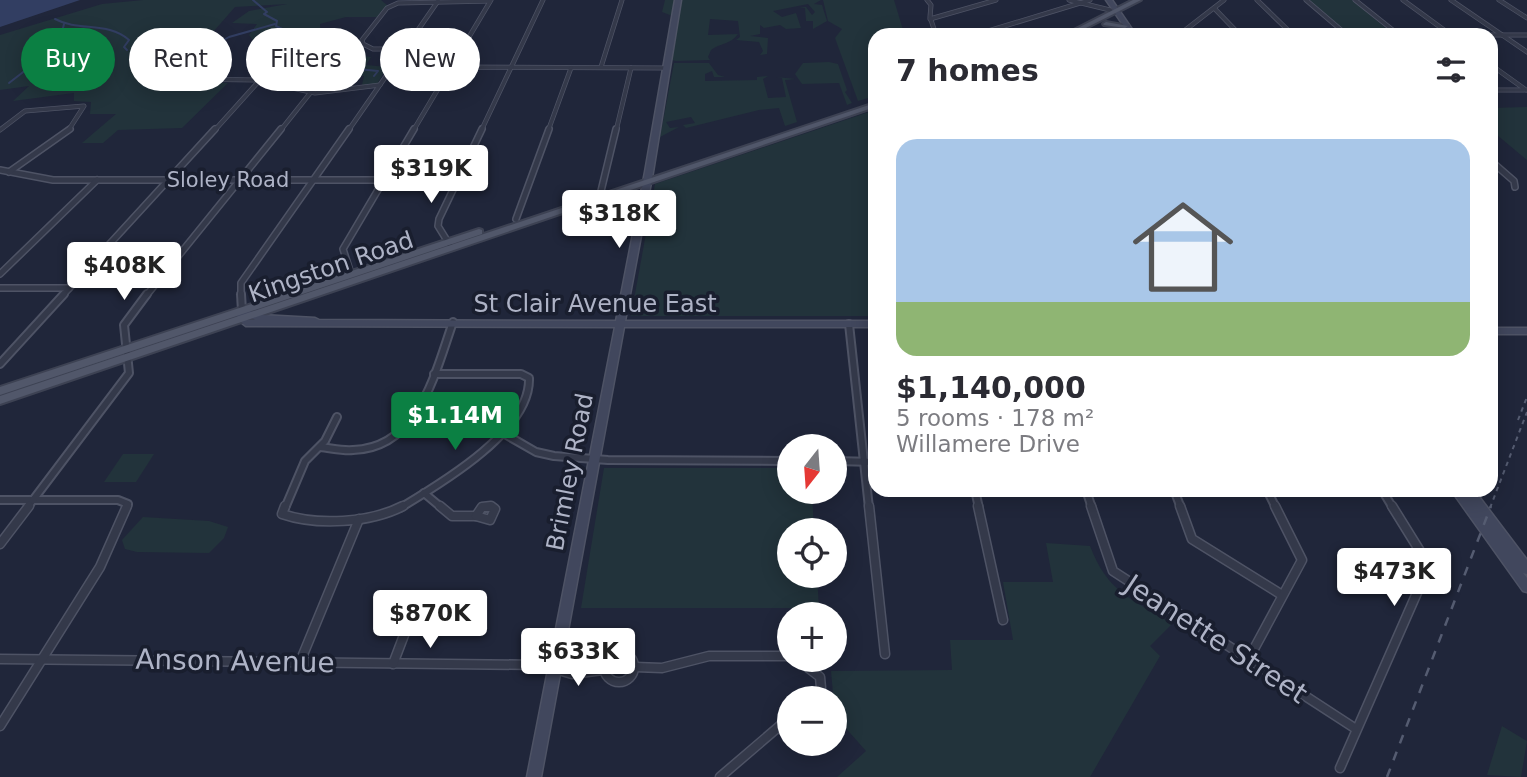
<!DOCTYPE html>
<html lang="en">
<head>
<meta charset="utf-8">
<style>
	:root { --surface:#fff; --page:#f7f7f7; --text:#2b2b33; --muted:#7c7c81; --accent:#0b8043 }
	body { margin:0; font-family:"DejaVu Sans",sans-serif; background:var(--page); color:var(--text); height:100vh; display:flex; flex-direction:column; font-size:26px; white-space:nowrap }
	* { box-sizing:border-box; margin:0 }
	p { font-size:23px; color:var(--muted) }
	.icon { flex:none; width:38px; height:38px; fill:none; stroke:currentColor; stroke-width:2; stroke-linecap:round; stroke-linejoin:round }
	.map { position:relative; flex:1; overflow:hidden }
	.drawer { position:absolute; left:868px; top:28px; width:630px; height:469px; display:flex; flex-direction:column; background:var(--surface); border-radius:21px; box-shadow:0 4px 18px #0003 }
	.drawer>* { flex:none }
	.banner { position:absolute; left:21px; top:28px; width:665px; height:63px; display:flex; gap:14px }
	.needle { width:46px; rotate:197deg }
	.fabs { position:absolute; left:777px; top:434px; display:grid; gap:14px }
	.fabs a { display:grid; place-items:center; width:70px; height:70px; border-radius:50%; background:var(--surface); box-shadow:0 4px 18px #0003; font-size:35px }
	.price { position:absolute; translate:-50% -60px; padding:0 16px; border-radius:7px; background:#fff; color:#222; font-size:23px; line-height:46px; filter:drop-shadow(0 2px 4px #0008) }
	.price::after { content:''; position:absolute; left:50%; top:42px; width:21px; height:16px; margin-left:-10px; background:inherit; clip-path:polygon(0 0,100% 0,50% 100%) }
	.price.active { background:var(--accent); color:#fff }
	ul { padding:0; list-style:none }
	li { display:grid; align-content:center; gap:14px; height:371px; padding:0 28px }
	li span { display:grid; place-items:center; height:217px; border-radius:21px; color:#555 }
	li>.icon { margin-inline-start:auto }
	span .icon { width:126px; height:126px; fill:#fffc; stroke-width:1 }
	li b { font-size:30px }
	h2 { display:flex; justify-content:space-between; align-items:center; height:84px; padding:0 28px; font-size:30px }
	.tag { padding:0 24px; border-radius:32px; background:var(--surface); box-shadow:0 4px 18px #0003; font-size:24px; line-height:63px }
	.tag.active { background:var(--accent); color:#fff }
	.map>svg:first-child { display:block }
</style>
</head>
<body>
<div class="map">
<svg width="1527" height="777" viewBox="0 0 1527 777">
	<rect width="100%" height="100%" fill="#20263a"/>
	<g fill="#22333b">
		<path d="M143 0H381L388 6 378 17H346L320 24 321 33 309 43 325 51 371 57 366 65 387 67 377 84 362 85 364 76 328 71 330 61 327 59 297 53 282 54 284 45 254 42 249 35 257 24 232 23 249 11 287 4 235 7 170 81 228 83 182 128 118 130 103 143H82L116 114H90L91 102 74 101V93L13 101 29 86 0 90V35L102 4Z"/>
		<path d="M665 0H821L814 4 822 5 827 21 813 29V21H806L805 8 799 7H806L812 15 815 12 808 4 773 11 782 17 796 13 801 28 786 29 780 25 764 28 760 25V34L750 36 768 38 767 54 760 55 763 51 759 42 736 40 740 37 738 21 710 19 708 35 738 34C730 45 720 43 711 50L708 57 710 60 676 61 672 60 678 18 662 12Z"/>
		<path d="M823 0H894L904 33 930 35H875V96L858 101 835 38 842 29 828 21Z"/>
		<path d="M1309 0H1352L1393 34 1348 33Z"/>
		<path d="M829 62 838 64 847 90 845 92 852 103 847 105 839 83 802 84 795 74 803 63Z"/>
		<path d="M674 63H709L718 75 725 77H714L712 71 705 74V81L757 80V77L768 76 763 79 768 98 786 97 782 78 776 77 795 79 785 80 797 122 785 126 779 108 759 110 686 128 683 125 695 123 691 117 666 122 670 128 679 127 660 137Z"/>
		<path d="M1527 107V160L1491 130V108Z"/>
		<path d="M875 110V316H631L655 184Z"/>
		<path d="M123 454H154L136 482H104Z"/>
		<path d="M604 468H789V492H812L814 530H789V576H817L819 608H581Z"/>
		<path d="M143 517 209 521 228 527 224 538 209 553 137 552 125 549 122 540Z"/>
		<path d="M1046 543 1090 546C1108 593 1131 598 1172 624L1150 646 1160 656 1090 777H837L866 751 835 716 831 671 952 670 950 640H1013L1003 582H1053Z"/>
		<path d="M1502 726 1527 741 1521 777 1487 775Z"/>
	</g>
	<path fill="#323e62" d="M0 0H80L0 27Z"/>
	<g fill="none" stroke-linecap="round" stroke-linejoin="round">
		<g stroke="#323e62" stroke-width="2">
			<path d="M253 0 267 12 264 14 277 21 276 26 297 36 302 50 353 61 357 69 378 71 374 76"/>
			<path d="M55 19C79 32 108 21 129 40L124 47 127 50"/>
			<path d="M159 76 229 37 275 24"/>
			<path d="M9 83 67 38 61 36 64 24"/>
		</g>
		<defs>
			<g id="street-far3">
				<path d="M927 0 931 5 930 17 936 35"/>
				<path d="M1069 0 1110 10"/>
				<path d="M1257 0 1293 35"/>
				<path d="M1306 0 1347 35"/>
				<path d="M1355 0 1399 35"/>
				<path d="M1403 0 1451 35"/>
				<path d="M1451 0 1527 52"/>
				<path d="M1499 0 1527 18"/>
				<path d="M1214 8 1240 35"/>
				<path d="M930 19 996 0"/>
				<path d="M975 35 1090 0"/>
				<path d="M1185 35 1184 31 1224 0"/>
				<path d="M1491 35H1527"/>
				<path d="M404 49H373L363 44 362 40 387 8 398 3 490 1"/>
				<path d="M1491 65 1526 90"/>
				<path d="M601 67 622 0"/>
				<path d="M387 75 443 67 667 68"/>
				<path d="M181 79 256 80 315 93 380 85"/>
				<path d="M1491 90H1524"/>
				<path d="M0 130 25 111 84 106 68 131"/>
				<path d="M214 131 259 81"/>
				<path d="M280 131 311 92"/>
				<path d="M348 131 438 1"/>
				<path d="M413 131 491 0"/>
				<path d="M481 131 543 0"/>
				<path d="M548 131 571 68"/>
				<path d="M616 131 631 68"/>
			</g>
			<g id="street-far2">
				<path d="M1491 161 1514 181 1515 187"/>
				<path d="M0 170 53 180H457"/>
				<path d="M9 172 70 129"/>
				<path d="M601 191 616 129"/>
				<path d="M516 219 549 129"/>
				<path d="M451 247 438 226 439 219 482 129"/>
				<path d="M0 274 97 180"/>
				<path d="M351 274 343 249 414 129"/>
				<path d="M0 288H69"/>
				<path d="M62 296 215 129"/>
				<path d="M146 296 281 129"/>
				<path d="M241 296V283L349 129"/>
			</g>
			<g id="street-far1">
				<path d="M241 294 242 311"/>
				<path d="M849 324 869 508"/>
				<path d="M0 364 64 294"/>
				<path d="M503 433 536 452 554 456 608 460 789 461"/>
				<path d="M320 447C331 448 342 451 353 450 419 448 435 373 453 322"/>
				<path d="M835 461 875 462"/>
				<path d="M975 490 979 508"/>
				<path d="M1086 490 1092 508"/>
				<path d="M1174 490 1181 508"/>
				<path d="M1267 490 1276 508"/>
				<path d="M1382 490 1393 508"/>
				<path d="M424 493 442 508"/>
				<path d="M0 500H118L128 504 126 508"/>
				<path d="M27 508 129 373 124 325 147 294"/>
				<path d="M285 508 305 461 325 441 337 417"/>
				<path d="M400 508C440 484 531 431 529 378L521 374H434"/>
				<path d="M482 508H493"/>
			</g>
			<g id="street">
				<path d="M285 506 282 514C317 526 370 523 403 506"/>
				<path d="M440 506 452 516H476"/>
				<path d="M491 506 495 509 490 520 476 516 482 507Z"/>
				<path d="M869 506 885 654"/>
				<path d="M978 506 1003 620"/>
				<path d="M1091 506 1113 571 1356 729"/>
				<path d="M1180 506 1192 539 1282 595"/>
				<path d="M0 544 29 506"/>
				<circle cx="619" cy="667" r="15"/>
				<path d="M0 659 542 665 572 674 603 670"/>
				<path d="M798 660 820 677 821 688 813 698"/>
				<path d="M1248 660 1302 560 1275 506"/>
				<path d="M300 662 359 519"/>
				<path d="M393 664 417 601 458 598"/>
				<path d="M635 667 662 668 709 656H789"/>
				<path d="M0 726 100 567 127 506"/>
				<path d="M1340 768 1427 570 1423 556 1392 506"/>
				<path d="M720 777 789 718"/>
			</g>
			<g id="secondary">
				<path d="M675 0H681L653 172 625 321H875V327H624L541 777H527L615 327 246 326 237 319 238 311 242 308 261 315 315 318 319 320 616 321 645 172ZM246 316 257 320H248L246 318Z"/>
				<path d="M1106 0H1112L1136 35H1130Z"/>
				<rect x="1491" y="328" width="36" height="6"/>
				<path d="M1451 490H1462L1464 492 1463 490H1474L1527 560V574L1523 573 1527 578V592L1523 591Z"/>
			</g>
			<g id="primary">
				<path d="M1133 0H1141L1072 35H1064Z"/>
				<path d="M1106 22 1128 26 1125 28 1104 25 1103 24Z"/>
				<path d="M875 103V107L0 404V396Z"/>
				<path d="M479 229 482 230V234L0 395V387Z"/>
			</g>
		</defs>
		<use href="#street-far3" stroke="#4e5365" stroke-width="5"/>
		<use href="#street-far2" stroke="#4e5365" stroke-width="8"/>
		<use href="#street-far1" stroke="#4e5365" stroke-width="10"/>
		<use href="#street" stroke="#4e5365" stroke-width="11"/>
		<use href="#secondary" stroke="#4e5365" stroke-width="3"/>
		<use href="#primary" stroke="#3d4253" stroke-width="4"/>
		<use href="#street-far3" stroke="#34394a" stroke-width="3.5"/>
		<use href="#street-far2" stroke="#34394a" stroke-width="5"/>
		<use href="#street-far1" stroke="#34394a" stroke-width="6"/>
		<use href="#street" stroke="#34394a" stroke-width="8"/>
		<use href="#secondary" fill="#41475d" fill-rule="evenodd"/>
		<use href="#primary" fill="#51576a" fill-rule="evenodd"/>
		<g stroke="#555c71" stroke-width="2" stroke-dasharray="4.5 4.5" stroke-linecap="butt">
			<path d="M1518 420 1527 397"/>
			<path d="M1490 508 1527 412"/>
		</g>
		<path stroke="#555c71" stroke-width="2.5" stroke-dasharray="9 9" stroke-linecap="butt" d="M1387 777 1491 506"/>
	</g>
	<g text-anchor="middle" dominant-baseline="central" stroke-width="7" stroke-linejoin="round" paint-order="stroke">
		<g font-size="21" fill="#aeb3c6" stroke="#191e2e">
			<text x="228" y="180">Sloley Road</text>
		</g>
		<g font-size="24" fill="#aeb3c6" stroke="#191e2e">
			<text transform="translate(331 267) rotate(-19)">Kingston Road</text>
			<text x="595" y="304">St Clair Avenue East</text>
			<text transform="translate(570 472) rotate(-79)">Brimley Road</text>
		</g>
		<g font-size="28" fill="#aeb3c6" stroke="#191e2e">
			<text transform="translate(1216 639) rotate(33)">Jeanette Street</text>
			<text transform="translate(235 661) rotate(1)">Anson Avenue</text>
		</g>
	</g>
</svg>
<div class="fabs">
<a><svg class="needle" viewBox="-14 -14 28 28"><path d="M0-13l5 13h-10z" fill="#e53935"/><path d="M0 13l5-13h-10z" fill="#7c7c81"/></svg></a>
<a><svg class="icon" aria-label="locate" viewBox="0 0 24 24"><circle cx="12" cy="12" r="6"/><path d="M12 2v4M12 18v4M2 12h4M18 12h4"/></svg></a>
<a>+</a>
<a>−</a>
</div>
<b class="price" style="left:431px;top:205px">$319K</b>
<b class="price" style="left:619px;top:250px">$318K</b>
<b class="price" style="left:124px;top:302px">$408K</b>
<b class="price active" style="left:455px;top:452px">$1.14M</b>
<b class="price" style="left:1394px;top:608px">$473K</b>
<b class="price" style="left:430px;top:650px">$870K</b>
<b class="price" style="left:578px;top:688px">$633K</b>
<div class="banner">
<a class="tag active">Buy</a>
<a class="tag">Rent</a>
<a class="tag">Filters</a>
<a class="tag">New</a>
</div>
<section class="drawer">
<h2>7 homes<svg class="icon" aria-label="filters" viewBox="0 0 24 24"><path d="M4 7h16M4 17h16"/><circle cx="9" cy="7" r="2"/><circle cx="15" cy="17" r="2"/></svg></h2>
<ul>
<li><span style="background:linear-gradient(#a9c7e8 75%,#8fb573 0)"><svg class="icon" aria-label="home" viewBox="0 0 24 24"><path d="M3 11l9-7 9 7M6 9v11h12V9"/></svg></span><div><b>$1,140,000</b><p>5 rooms · 178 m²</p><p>Willamere Drive</p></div></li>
</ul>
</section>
</div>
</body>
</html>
